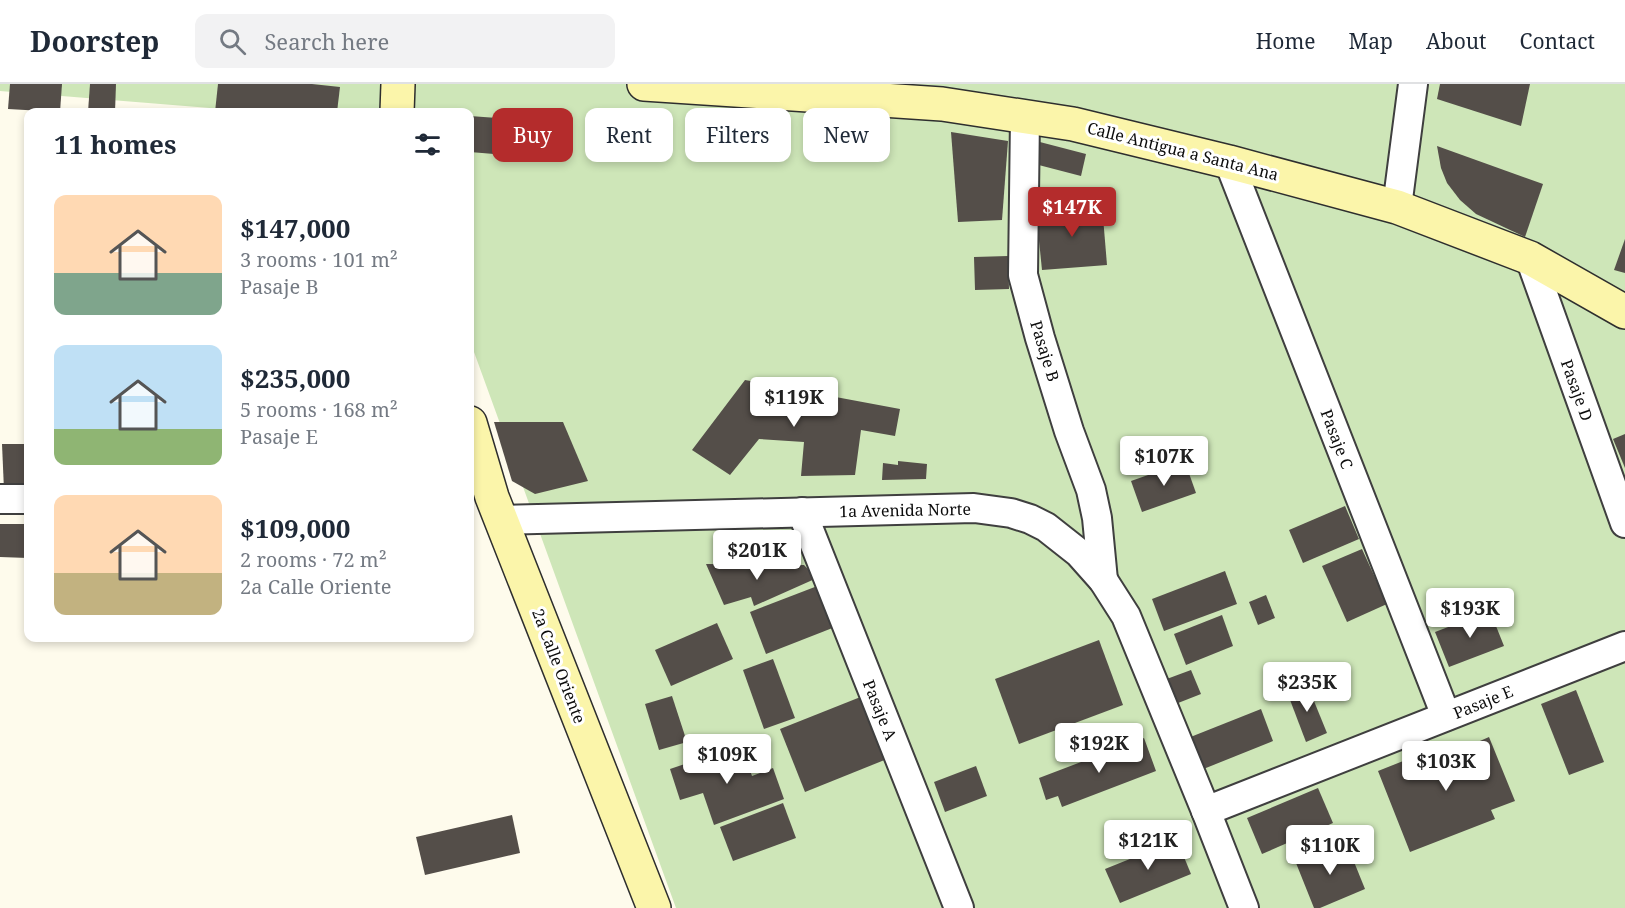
<!DOCTYPE html>
<html lang="en">
<head>
<meta charset="utf-8">
<style>
	:root { --surface:#fff; --page:#f2f2f3; --text:#1f2937; --muted:#747a83; --line:#e0e1e3; --accent:#b42c2c }
	body { margin:0; font-family:"Noto Serif",serif; background:var(--page); color:var(--text); height:100vh; display:flex; flex-direction:column; font-size:22px; white-space:nowrap }
	* { box-sizing:border-box; margin:0 }
	p { font-size:20px; color:var(--muted) }
	.icon { flex:none; width:33px; height:33px; fill:none; stroke:currentColor; stroke-width:2; stroke-linecap:round; stroke-linejoin:round }
	.map { position:relative; flex:1; overflow:hidden }
	.sheet { position:absolute; left:24px; top:24px; width:450px; height:534px; display:flex; flex-direction:column; background:var(--surface); border-radius:12px; box-shadow:0 3px 9px #0003 }
	.sheet>* { flex:none }
	.top-card { position:absolute; left:492px; top:24px; width:570px; height:54px; display:flex; gap:12px }
	.price { position:absolute; translate:-50% -51px; padding:0 14px; border-radius:6px; background:#fff; color:#222; font-size:20px; line-height:39px; filter:drop-shadow(0 2px 3px #0008) }
	.price::after { content:''; position:absolute; left:50%; top:36px; width:18px; height:14px; margin-left:-9px; background:inherit; clip-path:polygon(0 0,100% 0,50% 100%) }
	.price.on { background:var(--accent); color:#fff }
	ul { padding:0; list-style:none }
	li { display:flex; align-items:center; gap:18px; height:150px; padding:0 30px }
	li span { display:grid; place-items:center; flex:none; width:168px; height:120px; border-radius:12px; color:#555 }
	li>.icon { margin-inline-start:auto }
	span .icon { width:72px; height:72px; fill:#fffc; stroke-width:1 }
	li b { font-size:26px }
	h2 { display:flex; justify-content:space-between; align-items:center; height:72px; padding:0 30px; font-size:26px }
	.tag { padding:0 21px; border-radius:12px; background:var(--surface); box-shadow:0 3px 9px #0003; font-size:21px; line-height:54px }
	.tag.on { background:var(--accent); color:#fff }
	header { display:flex; align-items:center; gap:36px; box-sizing:border-box; height:84px; padding:0 30px; background:var(--surface); border-bottom:2px solid var(--line) }
	header strong { font-size:28px }
	nav { display:flex; gap:33px; margin-inline-start:auto; font-size:21px }
	.search { width:420px; height:54px; background:var(--page); display:flex; align-items:center; gap:15px; box-sizing:border-box; padding:0 21px; border-radius:12px; color:var(--muted); font-size:22px }
	.map>svg:first-child { display:block }
</style>
</head>
<body>
<header>
<strong>Doorstep</strong>
<div class="search"><svg class="icon" aria-label="search" viewBox="0 0 24 24"><circle cx="10" cy="10" r="6"/><path d="M15 15l6 6"/></svg>Search here</div>
<nav><a>Home</a><a>Map</a><a>About</a><a>Contact</a></nav>
</header>
<div class="map">
<svg width="1625" height="824" viewBox="0 0 1625 824">
	<rect width="100%" height="100%" fill="#fefbec"/>
	<path fill="#cee6b8" d="M0 0H1625V824H676L470 257V28H258L0 7Z"/>
	<g fill="#544e49">
		<path d="M10 0H62L60 28 8 25Z"/>
		<path d="M90 0H116L115 28H88Z"/>
		<path d="M218 0H312L340 3 337 28H215Z"/>
		<path d="M1440 0H1530L1521 42 1437 15Z"/>
		<path d="M470 32 497 34 494 70 470 68Z"/>
		<path d="M951 48 1008 57 1002 136 958 138Z"/>
		<path d="M1036 57 1086 70 1081 92 1031 79Z"/>
		<path d="M1437 62 1543 100 1525 153 1476 130 1460 116 1447 99 1441 84Z"/>
		<path d="M1102 121 1107 181 1042 186 1036 127Z"/>
		<path d="M1625 155V189L1614 186Z"/>
		<path d="M1008 172 1009 205 975 206 974 173Z"/>
		<path d="M745 296 900 325 895 352 861 346 855 391 801 392 804 358 759 355 730 391 692 366Z"/>
		<path d="M494 338H563L588 397 535 410 512 397Z"/>
		<path d="M1625 350V384L1613 355Z"/>
		<path d="M2 360H28V406H4Z"/>
		<path d="M898 377 927 380 926 395 882 396 883 379 898 381Z"/>
		<path d="M1185 378 1196 409 1142 428 1131 397Z"/>
		<path d="M1345 422 1359 455 1303 479 1289 446Z"/>
		<path d="M0 440H28V474L0 473Z"/>
		<path d="M1362 465 1387 520 1347 538 1322 482Z"/>
		<path d="M706 480 804 481 817 494 754 522 751 513 724 521Z"/>
		<path d="M1225 487 1237 520 1164 547 1152 515Z"/>
		<path d="M820 501 835 543 766 570 750 528Z"/>
		<path d="M1266 511 1275 534 1258 541 1249 518Z"/>
		<path d="M1490 527 1504 562 1449 583 1435 548Z"/>
		<path d="M1222 531 1233 562 1186 581 1174 550Z"/>
		<path d="M717 539 733 575 671 602 655 566Z"/>
		<path d="M1099 556 1123 621 1019 660 995 595Z"/>
		<path d="M773 575 795 634 764 645 743 586Z"/>
		<path d="M1191 586 1201 610 1173 621 1164 596Z"/>
		<path d="M1307 600 1327 649 1306 658 1287 608Z"/>
		<path d="M1576 606 1604 678 1569 691 1541 620Z"/>
		<path d="M672 612 687 658 659 666 645 620Z"/>
		<path d="M863 612 887 675 805 708 780 645Z"/>
		<path d="M1261 625 1273 657 1201 686 1188 654Z"/>
		<path d="M1489 653 1515 717 1491 726 1495 735 1410 768 1378 687 1451 658 1455 668Z"/>
		<path d="M1144 654 1156 687 1062 723 1058 712 1046 716 1039 694Z"/>
		<path d="M741 661 752 692 773 684 784 715 714 741 703 709 680 716 670 685Z"/>
		<path d="M976 682 987 712 945 728 934 698Z"/>
		<path d="M1318 704 1333 739 1262 770 1247 734Z"/>
		<path d="M783 719 796 754 733 777 720 743Z"/>
		<path d="M512 731 520 769 425 791 416 753Z"/>
		<path d="M1177 756 1191 790 1120 819 1105 785Z"/>
		<path d="M1346 758 1365 805 1320 824H1314L1296 779Z"/>
	</g>
	<g fill="none" stroke-linecap="round" stroke-linejoin="round">
		<defs>
			<g id="street">
				<path d="M1025 33 1023 191 1040 254 1069 347 1091 406 1097 434 1103 496"/>
				<path d="M1229 78 1446 632"/>
				<path d="M1397 123 1413 0"/>
				<path d="M1530 174 1625 439"/>
				<path d="M0 415H28"/>
				<path d="M802 428 959 824"/>
				<path d="M502 436 974 424 1011 429 1030 435 1046 443 1079 469 1103 496 1126 532 1206 727 1244 824"/>
				<path d="M1206 727 1625 562"/>
			</g>
			<g id="secondary">
				<path d="M644 0 942 20 1073 40 1229 78 1397 123 1530 174 1625 228"/>
				<path d="M397 28 398 0"/>
				<path d="M470 339 492 413 654 824"/>
			</g>
		</defs>
		<use href="#street" stroke="#3f3f3f" stroke-width="32"/>
		<use href="#secondary" stroke="#2e2e2e" stroke-width="36"/>
		<use href="#street" stroke="#fff" stroke-width="28"/>
		<use href="#secondary" stroke="#fbf5aa" stroke-width="33"/>
	</g>
	<g text-anchor="middle" dominant-baseline="central" stroke-width="6" stroke-linejoin="round" paint-order="stroke">
		<g font-size="16" fill="#0c0c0c" stroke="#fff">
			<text transform="translate(1183 67) rotate(14)">Calle Antigua a Santa Ana</text>
			<text transform="translate(1045 267) rotate(73)">Pasaje B</text>
			<text transform="translate(1577 306) rotate(70)">Pasaje D</text>
			<text transform="translate(1337 355) rotate(69)">Pasaje C</text>
			<text transform="translate(905 426) rotate(-1)">1a Avenida Norte</text>
			<text transform="translate(559 582) rotate(69)">2a Calle Oriente</text>
			<text transform="translate(1483 618) rotate(-22)">Pasaje E</text>
			<text transform="translate(880 626) rotate(68)">Pasaje A</text>
		</g>
	</g>
</svg>
<b class="price on" style="left:1072px;top:154px">$147K</b>
<b class="price" style="left:794px;top:344px">$119K</b>
<b class="price" style="left:1164px;top:403px">$107K</b>
<b class="price" style="left:757px;top:497px">$201K</b>
<b class="price" style="left:1470px;top:555px">$193K</b>
<b class="price" style="left:1307px;top:629px">$235K</b>
<b class="price" style="left:1099px;top:690px">$192K</b>
<b class="price" style="left:727px;top:701px">$109K</b>
<b class="price" style="left:1446px;top:708px">$103K</b>
<b class="price" style="left:1148px;top:787px">$121K</b>
<b class="price" style="left:1330px;top:792px">$110K</b>
<div class="top-card">
<a class="tag on">Buy</a>
<a class="tag">Rent</a>
<a class="tag">Filters</a>
<a class="tag">New</a>
</div>
<section class="sheet">
<h2>11 homes<svg class="icon" aria-label="filters" viewBox="0 0 24 24"><path d="M4 7h16M4 17h16"/><circle cx="9" cy="7" r="2"/><circle cx="15" cy="17" r="2"/></svg></h2>
<ul>
<li><span style="background:linear-gradient(#ffd9b3 65%,#7fa58c 0)"><svg class="icon" aria-label="home" viewBox="0 0 24 24"><path d="M3 11l9-7 9 7M6 9v11h12V9"/></svg></span><div><b>$147,000</b><p>3 rooms · 101 m²</p><p>Pasaje B</p></div></li>
<li><span style="background:linear-gradient(#bfe0f5 70%,#8fb573 0)"><svg class="icon" aria-label="home" viewBox="0 0 24 24"><path d="M3 11l9-7 9 7M6 9v11h12V9"/></svg></span><div><b>$235,000</b><p>5 rooms · 168 m²</p><p>Pasaje E</p></div></li>
<li><span style="background:linear-gradient(#ffd9b3 65%,#c2b280 0)"><svg class="icon" aria-label="home" viewBox="0 0 24 24"><path d="M3 11l9-7 9 7M6 9v11h12V9"/></svg></span><div><b>$109,000</b><p>2 rooms · 72 m²</p><p>2a Calle Oriente</p></div></li>
</ul>
</section>
</div>
</body>
</html>
